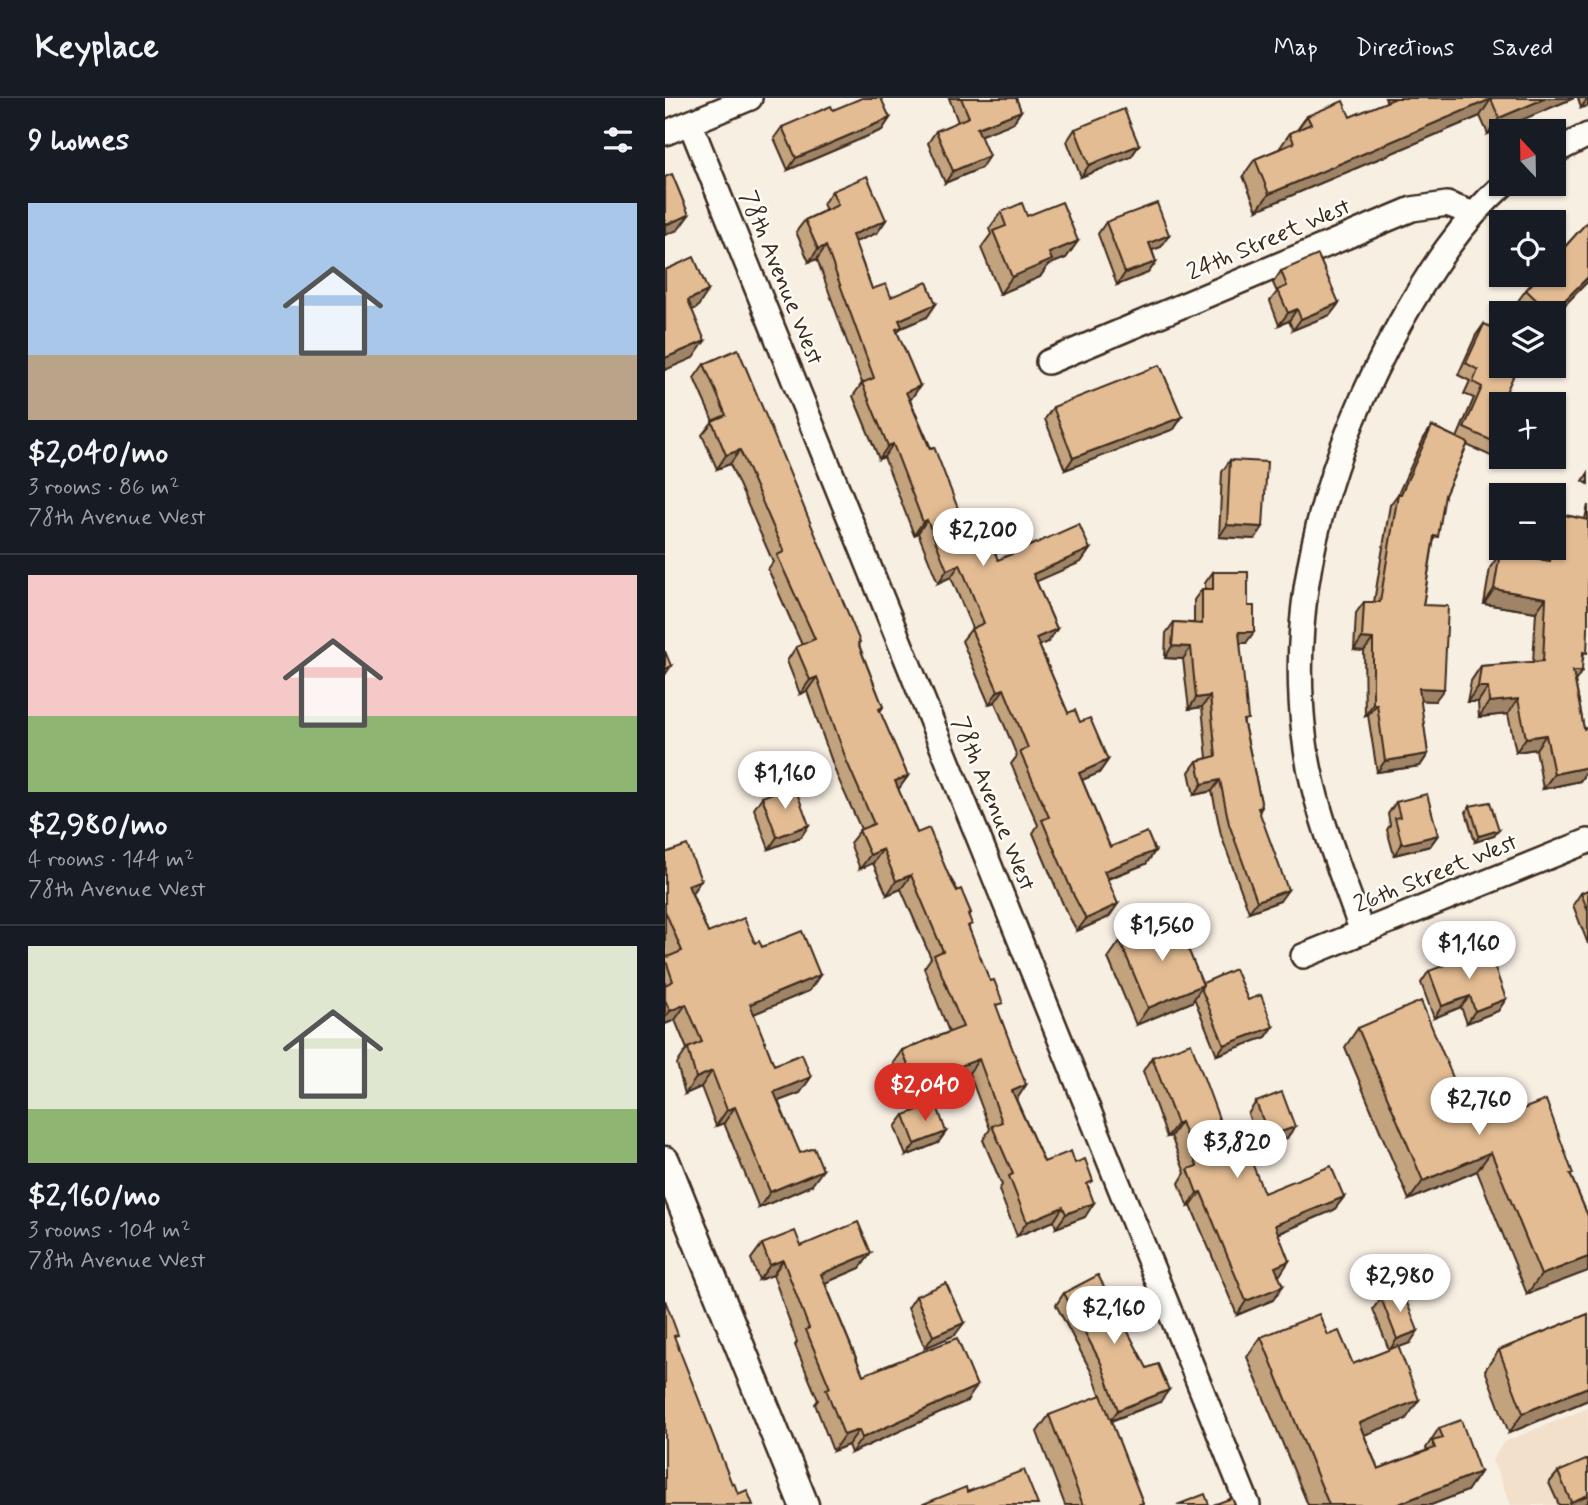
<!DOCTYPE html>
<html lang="en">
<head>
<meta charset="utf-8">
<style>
	:root { --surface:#171b24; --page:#242831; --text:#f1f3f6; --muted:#9ea1a6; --line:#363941; --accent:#d93025 }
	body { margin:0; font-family:Mynerve,sans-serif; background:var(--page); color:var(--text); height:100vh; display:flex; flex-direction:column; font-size:26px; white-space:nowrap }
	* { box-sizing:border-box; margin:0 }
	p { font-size:23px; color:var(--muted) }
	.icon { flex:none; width:38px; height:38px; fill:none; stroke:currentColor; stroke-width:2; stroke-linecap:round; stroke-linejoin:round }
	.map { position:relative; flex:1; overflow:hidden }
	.panel { display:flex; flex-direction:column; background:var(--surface); width:665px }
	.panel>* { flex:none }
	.needle { width:46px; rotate:338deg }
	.controls { position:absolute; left:824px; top:21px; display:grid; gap:14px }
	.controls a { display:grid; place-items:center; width:77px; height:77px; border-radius:0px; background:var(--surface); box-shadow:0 2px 5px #0004; font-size:35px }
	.price { position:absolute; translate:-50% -60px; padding:0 16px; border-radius:24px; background:#fff; color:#222; font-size:23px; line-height:46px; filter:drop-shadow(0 2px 4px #0008) }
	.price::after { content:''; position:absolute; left:50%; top:42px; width:21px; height:16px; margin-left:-10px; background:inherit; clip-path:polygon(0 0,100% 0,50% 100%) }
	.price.on { background:var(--accent); color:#fff }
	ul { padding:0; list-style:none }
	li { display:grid; align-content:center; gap:14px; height:371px; padding:0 28px }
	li+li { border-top:2px solid var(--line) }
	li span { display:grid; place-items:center; height:217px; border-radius:0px; color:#555 }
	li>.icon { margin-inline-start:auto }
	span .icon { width:126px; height:126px; fill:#fffc; stroke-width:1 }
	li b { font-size:30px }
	h2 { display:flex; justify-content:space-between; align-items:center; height:84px; padding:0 28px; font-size:30px }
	header { display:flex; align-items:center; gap:42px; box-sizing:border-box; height:98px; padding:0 35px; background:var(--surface); border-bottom:2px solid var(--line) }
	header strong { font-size:33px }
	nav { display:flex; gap:38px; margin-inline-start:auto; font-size:24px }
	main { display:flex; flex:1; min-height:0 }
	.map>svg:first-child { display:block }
</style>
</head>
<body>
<header>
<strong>Keyplace</strong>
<nav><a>Map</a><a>Directions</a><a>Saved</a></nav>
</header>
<main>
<section class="panel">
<h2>9 homes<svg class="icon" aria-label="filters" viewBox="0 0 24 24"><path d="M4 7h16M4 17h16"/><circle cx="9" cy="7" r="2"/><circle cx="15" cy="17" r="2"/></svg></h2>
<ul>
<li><span style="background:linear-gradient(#a9c7e8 70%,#b9a48a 0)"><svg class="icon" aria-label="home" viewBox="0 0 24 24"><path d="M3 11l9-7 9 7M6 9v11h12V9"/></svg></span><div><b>$2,040/mo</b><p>3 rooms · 86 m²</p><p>78th Avenue West</p></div></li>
<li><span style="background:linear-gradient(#f6c9c9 65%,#8fb573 0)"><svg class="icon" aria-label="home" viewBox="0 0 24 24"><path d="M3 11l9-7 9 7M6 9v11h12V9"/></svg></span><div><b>$2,980/mo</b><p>4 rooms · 144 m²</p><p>78th Avenue West</p></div></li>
<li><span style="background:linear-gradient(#dfe7d0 75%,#8fb573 0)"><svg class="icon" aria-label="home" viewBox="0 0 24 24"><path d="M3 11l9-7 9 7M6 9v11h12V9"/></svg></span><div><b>$2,160/mo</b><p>3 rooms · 104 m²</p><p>78th Avenue West</p></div></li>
</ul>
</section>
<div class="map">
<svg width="923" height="1407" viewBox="0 0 923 1407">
	<rect width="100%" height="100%" fill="#f8efe3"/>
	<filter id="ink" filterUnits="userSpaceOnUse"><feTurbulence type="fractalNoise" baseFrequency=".0143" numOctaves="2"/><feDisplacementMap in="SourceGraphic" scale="14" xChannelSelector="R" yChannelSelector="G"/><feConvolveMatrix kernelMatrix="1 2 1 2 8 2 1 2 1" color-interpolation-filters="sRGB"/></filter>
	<g filter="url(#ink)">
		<path fill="#f2e0cb" d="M923 1310V1407H846L827 1362 839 1344Z"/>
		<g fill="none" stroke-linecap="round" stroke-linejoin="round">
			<defs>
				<g id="minor">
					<path d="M25 25 583 1407"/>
					<path d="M0 35 85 0"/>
					<path d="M889 54 923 37"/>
					<path d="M383 264 747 111 782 106 809 116"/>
					<path d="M697 834C675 770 646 704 639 636 622 490 665 351 735 225 763 175 796 124 839 86"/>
					<path d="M638 858 923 743"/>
				</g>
				<path id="tertiary" d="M0 1063 139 1407"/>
			</defs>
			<use href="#minor" stroke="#3b2a1e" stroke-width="28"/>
			<use href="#tertiary" stroke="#3b2a1e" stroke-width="33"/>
			<use href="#minor" stroke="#fdfcf7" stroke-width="23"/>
			<use href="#tertiary" stroke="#fdfcf7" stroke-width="28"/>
		</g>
		<g fill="#c3a27e" stroke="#3b2a1e" stroke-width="2">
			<path d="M284 0H351L356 13 348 25 315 37 316 70 280 85 263 45 271 33 293 24Z"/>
			<path d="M720 0H909L823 36 815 18 592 112 578 78 590 61 614 51 625 35 632 32 642 18 685 19 722 4Z"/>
			<path d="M913 0H923L916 10Z"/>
			<path d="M168 12 225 20 217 32 123 72 109 40 117 29Z"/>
			<path d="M410 31 474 47 466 59 416 79 402 43Z"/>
			<path d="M167 93 221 122 212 135 190 144 207 191 226 199 271 206 262 219 236 230 232 235 255 288 245 302 299 426 333 462 425 451 416 464 371 483 392 531 383 544 374 547 403 615 415 624 443 662 434 675 417 682 445 749 490 753 481 766 443 781 444 819 412 833 400 811 368 735 373 727 346 666 352 658 330 604 324 606 297 543 307 530 286 479 273 485 253 435 249 437 219 359 214 361 188 298 197 285 152 161 144 164 131 134 140 122 161 112 158 106Z"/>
			<path d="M336 114 362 118 413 143 401 160 383 167 375 179 335 196 316 150 326 136 324 131Z"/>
			<path d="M923 123V183L889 218V215H859L850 207 861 192Z"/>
			<path d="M441 124 504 137 496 149 487 152 491 164 483 175 452 187 433 136Z"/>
			<path d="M616 173 674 205 665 217 628 232 624 223 614 227 605 203 612 194 608 185Z"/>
			<path d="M819 226 835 307 836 308V359H857L850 369 802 347 780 397 768 446 758 507 770 603 755 602 763 656 755 668 712 674 703 617 700 618 699 553 689 552 691 515 699 504H709L725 407 733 396 759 340 767 328 792 340 809 300 799 296 805 283 793 277 811 237Z"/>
			<path d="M39 266 194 547 218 609 215 614 243 678 233 691 252 735 283 776 306 815 303 819 304 830 332 912 361 987 351 1001 379 1064 410 1065 424 1090 420 1119 391 1130 389 1123 352 1138 334 1092 337 1087 318 1042 325 1031 304 975 241 999 228 965 237 952 284 934 259 870 266 860 236 791 222 797 208 765 195 771 185 745 196 731 172 678 142 593 135 596 122 563 131 549 137 547 103 471 108 464 65 366 52 371 37 337 48 323 29 280Z"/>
			<path d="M388 309 517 319 509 331 400 372 380 321Z"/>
			<path d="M565 362 590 441 554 439 557 374Z"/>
			<path d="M923 375V386L918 383Z"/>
			<path d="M923 407V531L918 561 910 583 919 631 923 630V671L915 683 878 691 871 651 851 654 843 616 814 619 813 604H802L806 583 816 568 868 564 871 514 819 506 825 470 835 455 878 462 880 450H889V424L895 416 920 421Z"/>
			<path d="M548 474 581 545H575L579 626 597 709 594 714 615 803 584 814 556 737 547 693 529 697 524 674 532 663 542 660 537 609 524 611 518 561 500 560 501 535 509 524 529 525V502L537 491H540V485Z"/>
			<path d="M97 699 136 739 104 751 89 711Z"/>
			<path d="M731 704 773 737 765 748 729 757 722 732 725 727 723 716Z"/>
			<path d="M805 708 829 738 810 744 801 714Z"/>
			<path d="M0 755 36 782 27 795 43 835 90 845 155 877 144 893 88 916 109 967 146 979 135 995 113 1003 147 1087 94 1110 59 1025 51 1028 36 989 20 996 12 966 22 951 10 922 0 926V860L2 859 0 855Z"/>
			<path d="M923 792V846L908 807 916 795Z"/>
			<path d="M455 843 538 885 583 902 608 929 601 939 552 957 529 900 527 904 471 927 443 860Z"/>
			<path d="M764 873 841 901 833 913 802 925 796 909 769 920 756 885Z"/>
			<path d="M693 930 809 1030 906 1078 923 1118 862 1196 812 1073 744 1102 680 949Z"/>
			<path d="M487 959 563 1045 599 1095 679 1099 669 1112 613 1136 624 1163 613 1177 608 1202 572 1217 526 1108 523 1109 514 1085 520 1075 506 1038 502 1039 478 973Z"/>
			<path d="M591 1004 622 1040 595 1050 583 1016Z"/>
			<path d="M239 1017 273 1045 241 1058 230 1029Z"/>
			<path d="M97 1146 136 1148 206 1155 195 1170 160 1185 198 1277 302 1303 186 1355 183 1347 168 1353 150 1306 153 1302 130 1247 132 1244 108 1177 94 1182 86 1161Z"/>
			<path d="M399 1195 495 1304 446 1323 478 1405 476 1407H400L372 1334 384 1317 437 1301 428 1277 391 1207Z"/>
			<path d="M251 1198 290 1237 260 1250 243 1210Z"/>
			<path d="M716 1200 745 1245 734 1249 741 1321 699 1337 713 1371 760 1353 762 1352 761 1350 774 1330 815 1374 802 1393 766 1407H643L582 1259 596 1239 663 1237 688 1266 724 1252 708 1211Z"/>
			<path d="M923 1216V1302L844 1335 820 1272 834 1252Z"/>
			<path d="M893 1374 918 1407H894L884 1385Z"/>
		</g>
		<g fill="#9f8467" stroke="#3b2a1e" stroke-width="2">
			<path d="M881 0H909L823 36 834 20Z"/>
			<path d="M923 0V8L916 10Z"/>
			<path d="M826 1 815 18 592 112 604 96Z"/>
			<path d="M356 13 348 25 304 42 312 30Z"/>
			<path d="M225 20 217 32 123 72 131 60Z"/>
			<path d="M474 47 466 59 416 79 424 67Z"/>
			<path d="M324 58 316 70 280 85 288 73Z"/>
			<path d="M24 117 13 132 0 137V127Z"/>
			<path d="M221 122 212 135 178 149 187 137Z"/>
			<path d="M504 137 496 149 476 156 484 145Z"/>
			<path d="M413 143 401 160 383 167 375 179 335 196 347 179 384 155Z"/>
			<path d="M161 148 152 161 144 164 153 151Z"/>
			<path d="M491 164 483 175 452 187 460 175Z"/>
			<path d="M923 179V183L889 218V215H887Z"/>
			<path d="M43 193 32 210 11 219 23 202Z"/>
			<path d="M674 205 665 217 628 232 636 221Z"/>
			<path d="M271 206 262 219 236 230 228 241 234 222Z"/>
			<path d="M632 211 624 223 614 227 623 215Z"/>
			<path d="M40 243 28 260 0 272V260Z"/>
			<path d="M255 288 246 301 232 307 241 294Z"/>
			<path d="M517 319 509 331 400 372 408 360Z"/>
			<path d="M228 346 219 359 214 361 223 348Z"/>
			<path d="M75 352 65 366 52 371 61 357Z"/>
			<path d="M262 422 253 435 249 437 258 424Z"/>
			<path d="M562 427 598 429 590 441 554 439Z"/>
			<path d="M425 451 416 464 359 489 368 476Z"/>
			<path d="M295 466 286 479 273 485 282 472Z"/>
			<path d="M829 491 881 500 871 514 819 506Z"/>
			<path d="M392 531 383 544 362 553 371 540Z"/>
			<path d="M574 534H589L581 545H566Z"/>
			<path d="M697 540 708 541 699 553 689 552Z"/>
			<path d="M507 548 526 549 518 561 500 560Z"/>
			<path d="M6 568 0 577V571Z"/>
			<path d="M908 573H917L907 588Z"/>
			<path d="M152 579 142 593 135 596 145 582Z"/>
			<path d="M813 589H823L813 604H802Z"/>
			<path d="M754 590 779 591 770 603 745 602Z"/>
			<path d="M339 591 330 604 324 606 333 593Z"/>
			<path d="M545 598 537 609 524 611 531 600Z"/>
			<path d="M853 601 843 616 814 619 824 604Z"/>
			<path d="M708 606H712L703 617 700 618Z"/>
			<path d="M881 637 871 651 851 654 861 640Z"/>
			<path d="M763 656 755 668 712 674 720 663Z"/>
			<path d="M443 662 434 675 405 687 414 675Z"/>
			<path d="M923 669V671L915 683 878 691 889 676Z"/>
			<path d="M243 678 233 692 230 683Z"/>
			<path d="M555 682 547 693 529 697 537 686Z"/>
			<path d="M144 727 136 739 104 751 112 739Z"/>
			<path d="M834 732 829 738 810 744 814 738Z"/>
			<path d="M773 737 765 748 729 757 737 746Z"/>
			<path d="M218 751 208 765 195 771 205 757Z"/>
			<path d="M490 753 481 766 430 785 439 773Z"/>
			<path d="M246 777 236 791 222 797 231 783Z"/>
			<path d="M36 782 25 798 23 787Z"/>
			<path d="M623 792 615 803 584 814 592 803Z"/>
			<path d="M453 806 444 819 412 833 421 821Z"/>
			<path d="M155 877 144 893 74 922 85 906Z"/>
			<path d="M538 887 527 904 471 927 483 910Z"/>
			<path d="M805 898 796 909 769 920 777 908Z"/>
			<path d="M841 901 833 913 802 925 810 913Z"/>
			<path d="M21 906 10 922 0 926V920L5 913Z"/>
			<path d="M608 929 601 939 552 957 559 947Z"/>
			<path d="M314 961 304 975 241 999 250 985Z"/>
			<path d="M47 973 36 989 20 996 31 980Z"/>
			<path d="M146 979 135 995 98 1009 109 994Z"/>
			<path d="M361 987 352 1001 338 1006 347 993Z"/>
			<path d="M70 1009 59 1025 51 1028 62 1012Z"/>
			<path d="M516 1024 506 1038 502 1039 512 1026Z"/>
			<path d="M630 1029 622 1040 595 1050 604 1038Z"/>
			<path d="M281 1034 273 1045 241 1058 250 1046Z"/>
			<path d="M826 1054 812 1073 744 1102 758 1083Z"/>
			<path d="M158 1072 147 1087 94 1110 105 1094Z"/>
			<path d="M536 1094 526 1108 523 1109 532 1095Z"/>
			<path d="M679 1099 669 1112 600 1141 610 1127Z"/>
			<path d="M429 1105 420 1119 391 1130 401 1116Z"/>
			<path d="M398 1109 389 1123 352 1138 362 1124Z"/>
			<path d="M206 1155 195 1170 146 1191 156 1176Z"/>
			<path d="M923 1159V1173L862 1196 876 1177Z"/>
			<path d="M118 1162 108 1177 94 1182 105 1167Z"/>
			<path d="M624 1163 615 1177 600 1183 610 1169Z"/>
			<path d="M618 1188 608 1202 572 1217 581 1203Z"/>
			<path d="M299 1225 290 1237 260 1250 268 1238Z"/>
			<path d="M753 1233 745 1245 724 1253 732 1241Z"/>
			<path d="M312 1288 302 1303 186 1355 197 1340Z"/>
			<path d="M923 1289V1302L844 1335 858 1315Z"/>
			<path d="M504 1292 495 1304 445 1323 453 1312Z"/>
			<path d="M754 1302 741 1321 681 1344 694 1325Z"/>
			<path d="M194 1332 183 1347 168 1353 179 1337Z"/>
			<path d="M815 1374 802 1393 766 1407H731Z"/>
			<path d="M923 1397V1405L918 1407H904L906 1404Z"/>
		</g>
		<g fill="#e3bc93" stroke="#3b2a1e" stroke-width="2">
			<path d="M197 0H216L225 20 131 60 117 29 166 8 168 12Z"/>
			<path d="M296 0H351L356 13 312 30 324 58 288 73 271 33 304 19Z"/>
			<path d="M731 0H881L834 20 826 1 604 96 590 61 629 45 625 35 646 26 642 18 678 3 685 19Z"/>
			<path d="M459 11 474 47 424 67 410 31Z"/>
			<path d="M7 76 24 117 0 127V79Z"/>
			<path d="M202 78 221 122 187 137 207 191 221 186 226 199 262 184 271 206 234 222 237 229 231 231 255 288 241 294 265 351 269 349 299 426 315 419 333 462 414 426 425 451 368 476 392 531 371 540 403 615 410 612 415 624 425 620 443 662 414 675 445 749 482 734 490 753 439 773 453 806 421 821 409 798 377 722 384 719 355 654 363 650 339 591 333 593 306 531 319 525 295 466 282 472 262 422 258 424 228 346 223 348 197 285 209 280 161 148 153 151 140 122 173 107 167 93Z"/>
			<path d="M397 104 413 143 384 155 387 162 347 179 328 133 341 128 336 114 357 105 362 118Z"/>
			<path d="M492 105 504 137 484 145 491 164 460 175 441 124Z"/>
			<path d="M923 123V179L887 215H885L861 192 875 177H889V161Z"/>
			<path d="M653 157 674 205 636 221 632 211 623 215 613 192 622 188 616 173Z"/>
			<path d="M29 159 43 193 23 202 40 243 0 260V172Z"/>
			<path d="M819 226 836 233V268H853L835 307 836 308V347L799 330 817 289 808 284 813 272 801 265Z"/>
			<path d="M73 251 195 544 193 545 218 609 214 611 243 678 230 683 235 695 252 735 264 730 283 776 292 793 296 791 306 815 303 816 307 826 303 828 325 883 329 882 338 905 331 907 361 987 347 993 379 1064 406 1053 410 1065 420 1061 428 1083 422 1086 429 1105 401 1116 398 1109 362 1124 344 1078 348 1076 327 1028 337 1024 314 961 250 985 237 952 298 929 269 857 278 853 246 777 231 783 218 751 205 757 194 732 209 726 182 664 152 579 145 582 131 549 150 541 112 457 119 454 75 352 61 357 47 323 61 317 39 266Z"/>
			<path d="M495 267 517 319 408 360 388 309Z"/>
			<path d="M767 328 803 345 780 397 773 439 769 438 758 507 783 508 779 591 754 590 763 656 720 663 712 606H708V541L697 540 699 504H715L733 396H736Z"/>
			<path d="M565 362 602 364 598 429 562 427Z"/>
			<path d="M895 416 923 422V531L922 555 918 554 917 573H908L919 631 923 630V669L889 676 881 637 861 640 853 601 824 604 823 589H813L816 568 878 563 881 500 829 491 835 455 885 463 887 450H889V443Z"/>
			<path d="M548 474H583V508H589V534H574L583 621 578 622 597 709 593 710 623 792 592 803 564 726 555 682 537 686 532 663 551 658 545 598 531 600 526 549 507 548 509 524 537 526V491H548Z"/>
			<path d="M0 553 6 568 0 571Z"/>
			<path d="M129 687 144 727 112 739 97 699Z"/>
			<path d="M762 696 773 737 737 746 730 720 735 719 731 704Z"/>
			<path d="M825 704 834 732 814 738 805 708Z"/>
			<path d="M22 747 36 782 23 787 43 835 79 820 90 845 94 843 97 849 137 833 155 877 85 906 109 967 137 956 146 979 109 994 135 1055 149 1050 158 1072 105 1094 70 1009 62 1012 47 973 31 980 23 950 37 944 21 906 5 913 0 902V887L8 883 0 860 17 853 1 815 0 816V755Z"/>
			<path d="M923 792V813L916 795Z"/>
			<path d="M510 819 538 887 483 910 455 843Z"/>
			<path d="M823 851 841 901 810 913 805 898 777 908 764 873Z"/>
			<path d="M570 871 583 902 596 897 608 929 559 947 536 890 538 887V885Z"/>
			<path d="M756 903 809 1030 881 1002 908 1076H905L923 1118V1159L876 1177 826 1054 758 1083 693 930Z"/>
			<path d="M526 945 563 1045 577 1040 599 1095 666 1068 679 1099 610 1127 624 1163 610 1169 618 1188 581 1203 536 1094 532 1095 523 1071 532 1068 516 1024 512 1026 487 959Z"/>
			<path d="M617 994 630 1029 604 1038 591 1004Z"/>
			<path d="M271 1005 281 1034 250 1046 239 1017Z"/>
			<path d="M193 1124 206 1155 156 1176 198 1277 292 1240 312 1288 197 1340 194 1332 179 1337 161 1291 165 1290 141 1232 144 1230 118 1162 105 1167 97 1146 130 1133 136 1148Z"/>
			<path d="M433 1177 482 1270 493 1266 504 1292 453 1312 436 1265 399 1195Z"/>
			<path d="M281 1185 299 1225 268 1238 251 1198Z"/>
			<path d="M737 1192 753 1233 732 1241 716 1200Z"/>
			<path d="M0 1202 13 1237 9 1238 67 1386 69 1385 73 1396 82 1392 88 1407H0Z"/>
			<path d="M654 1216 663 1237 674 1233 688 1266 733 1248 754 1302 694 1325 713 1371 770 1350 767 1343 778 1340 774 1330 796 1322 815 1374 731 1407H664L596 1239Z"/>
			<path d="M923 1216V1289L858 1315 834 1252Z"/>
			<path d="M436 1297 478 1405 472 1407H418L384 1317Z"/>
			<path d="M923 1361V1397L906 1404 893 1374Z"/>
			<path d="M359 1372 373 1407H256L301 1389 302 1394Z"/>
			<path d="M540 1396 544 1407H512Z"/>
			<path d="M567 1400 570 1407H548Z"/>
		</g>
	</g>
	<g text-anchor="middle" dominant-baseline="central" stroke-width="5" stroke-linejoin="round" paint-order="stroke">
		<g font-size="24" fill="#3b2a1e" stroke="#fdfcf7">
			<text transform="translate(604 142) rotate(-23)">24th Street West</text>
			<text transform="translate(116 180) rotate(68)">78th Avenue West</text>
			<text transform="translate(328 706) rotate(68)">78th Avenue West</text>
			<text transform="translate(771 776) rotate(-22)">26th Street West</text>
		</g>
	</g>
</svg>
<div class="controls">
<a><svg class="needle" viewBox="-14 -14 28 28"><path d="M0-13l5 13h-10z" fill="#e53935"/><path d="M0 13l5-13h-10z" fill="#9ea1a6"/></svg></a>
<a><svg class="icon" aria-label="locate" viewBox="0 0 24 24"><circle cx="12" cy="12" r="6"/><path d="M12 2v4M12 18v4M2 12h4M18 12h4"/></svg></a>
<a><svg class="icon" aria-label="layers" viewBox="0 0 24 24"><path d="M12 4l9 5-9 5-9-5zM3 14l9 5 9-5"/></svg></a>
<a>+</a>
<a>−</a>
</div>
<b class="price" style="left:318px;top:470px">$2,200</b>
<b class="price" style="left:120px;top:713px">$1,160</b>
<b class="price" style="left:497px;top:865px">$1,560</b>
<b class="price" style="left:804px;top:883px">$1,160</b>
<b class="price on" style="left:260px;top:1025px">$2,040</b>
<b class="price" style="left:814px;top:1039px">$2,760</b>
<b class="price" style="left:572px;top:1082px">$3,820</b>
<b class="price" style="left:735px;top:1216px">$2,980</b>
<b class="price" style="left:449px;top:1248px">$2,160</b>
</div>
</main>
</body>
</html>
